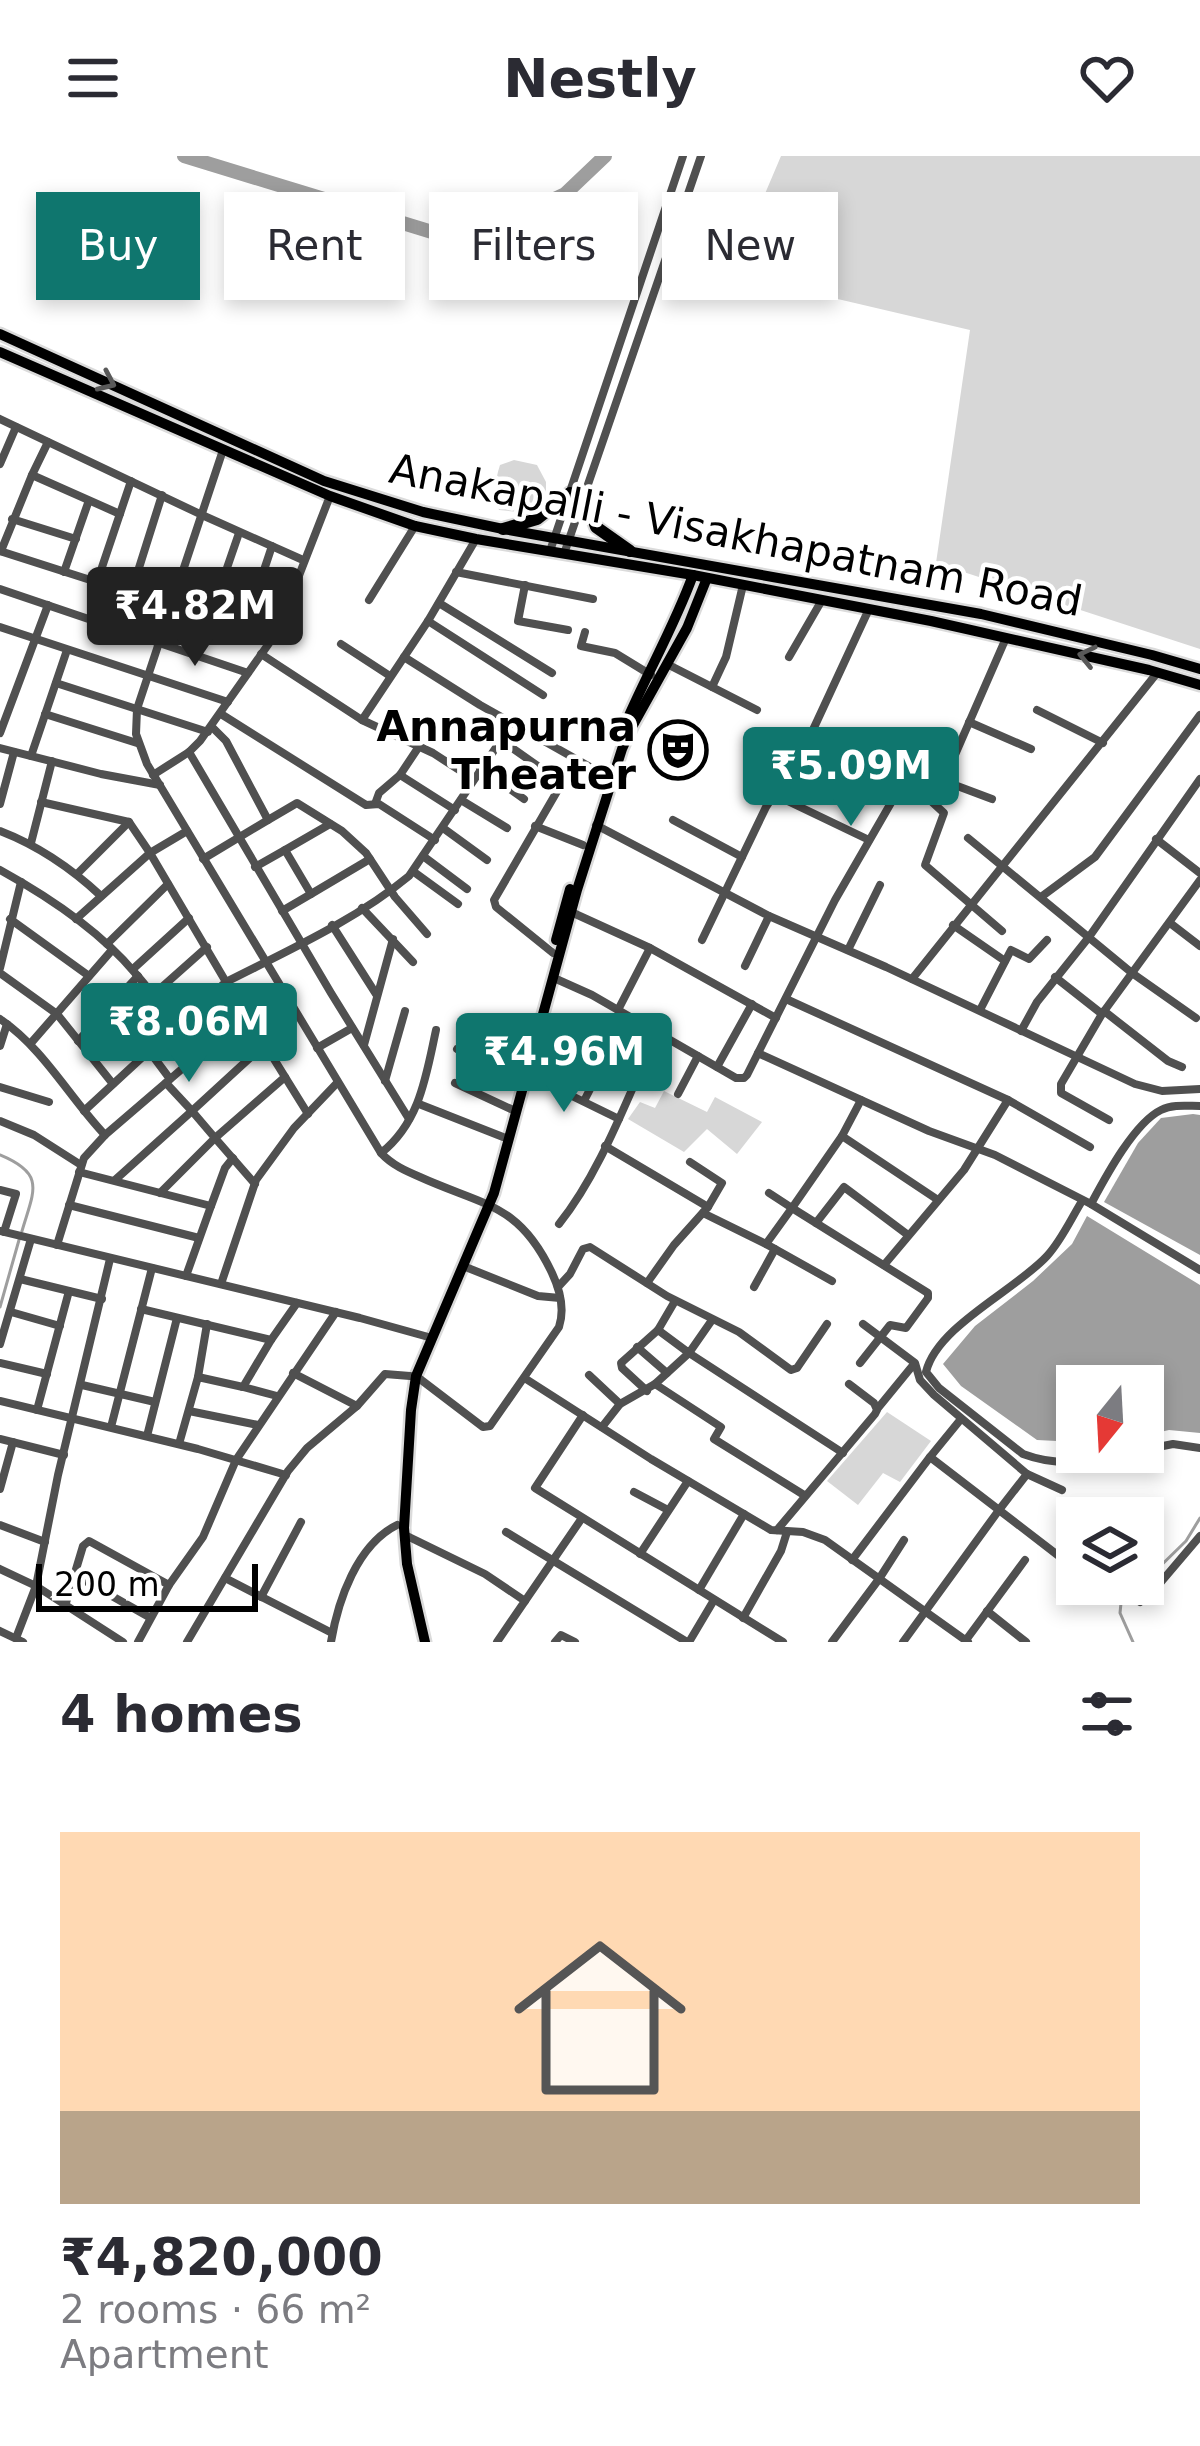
<!DOCTYPE html>
<html lang="en">
<head>
<meta charset="utf-8">
<style>
	:root { --surface:#fff; --page:#f2f2f3; --text:#2b2b33; --muted:#7c7c81; --line:#e1e1e2; --accent:#0f766e }
	body { margin:0; font-family:"DejaVu Sans",sans-serif; background:var(--page); color:var(--text); height:100vh; display:flex; flex-direction:column; font-size:45px; white-space:nowrap }
	* { box-sizing:border-box; margin:0 }
	p { font-size:39px; color:var(--muted) }
	.icon { flex:none; width:66px; height:66px; fill:none; stroke:currentColor; stroke-width:2; stroke-linecap:round; stroke-linejoin:round }
	.map { position:relative; height:1486px; overflow:hidden }
	.side { display:flex; flex-direction:column; background:var(--surface); flex:1 }
	.side>* { flex:none }
	.guide { position:absolute; left:36px; top:36px; width:1128px; height:108px; display:flex; gap:24px }
	.needle { width:78px; rotate:198deg }
	.tools { position:absolute; left:1056px; top:1209px; display:grid; gap:24px }
	.tools a { display:grid; place-items:center; width:108px; height:108px; border-radius:0px; background:var(--surface); box-shadow:0 6px 18px #0003; font-size:60px }
	.scale { position:absolute; left:36px; bottom:30px; width:222px; box-sizing:border-box; padding-left:12px; border:6px solid #000; border-top:0; font-size:33px; line-height:42px; white-space:nowrap; color:#000; -webkit-text-stroke:9px #fff; paint-order:stroke }
	.price { position:absolute; translate:-50% -102px; padding:0 27px; border-radius:12px; background:var(--accent); color:#fff; font-size:39px; line-height:78px; filter:drop-shadow(0 3px 6px #0008) }
	.price::after { content:''; position:absolute; left:50%; top:72px; width:36px; height:27px; margin-left:-18px; background:inherit; clip-path:polygon(0 0,100% 0,50% 100%) }
	.price.on { background:#222; color:#fff }
	ul { padding:0; list-style:none }
	li { display:grid; align-content:center; gap:24px; height:636px; padding:0 60px }
	li+li { border-top:3px solid var(--line) }
	li span { display:grid; place-items:center; height:372px; border-radius:0px; color:#555 }
	li>.icon { margin-inline-start:auto }
	span .icon { width:216px; height:216px; fill:#fffc; stroke-width:1 }
	li b { font-size:51px }
	h2 { display:flex; justify-content:space-between; align-items:center; height:144px; padding:0 60px; font-size:51px }
	.pill { padding:0 42px; border-radius:0px; background:var(--surface); box-shadow:0 6px 18px #0003; font-size:42px; line-height:108px }
	.pill.on { background:var(--accent); color:#fff }
	header { display:flex; justify-content:space-between; align-items:center; height:156px; padding:0 60px; background:var(--surface); font-size:54px; font-weight:600 }
	.map>svg:first-child { display:block }
</style>
</head>
<body>
<header><svg class="icon" aria-label="menu" viewBox="0 0 24 24"><path d="M4 6h16M4 12h16M4 18h16"/></svg>Nestly<svg class="icon" aria-label="heart" viewBox="0 0 24 24"><path d="M12 20l-8-8c-3-5 5-10 8-4 3-6 11-1 8 4z"/></svg></header>
<div class="map">
<svg width="1200" height="1486" viewBox="0 0 1200 1486">
	<rect width="100%" height="100%" fill="#fff"/>
	<g fill="#d7d7d7">
		<path d="M781 0H1200V493L936 407 970 174 731 118Z"/>
		<path d="M514 304 537 309 546 326V347L529 357 499 354C493 337 495 325 500 309Z"/>
		<path d="M664 935 707 956 715 941 762 966 737 998 707 973 684 996 628 963 640 946 655 952Z"/>
		<path d="M887 1256 931 1285 900 1326 883 1317 858 1349 827 1325Z"/>
	</g>
	<g fill="#9e9e9e">
		<path d="M1193 958 1200 959V1099L1104 1046 1138 987 1161 962Z"/>
		<path d="M1087 1060 1200 1129V1277L1169 1274 1143 1280V1230H1077V1286L1037 1284 961 1230 943 1208 975 1170 1033 1125 1072 1088Z"/>
	</g>
	<g fill="none" stroke-linecap="round" stroke-linejoin="round">
		<g stroke="#9e9e9e" stroke-width="3">
			<path d="M0 999C46 1018 34 1034 22 1075"/>
			<path d="M0 1151 19 1084"/>
			<path d="M1143 1427 1186 1385 1200 1362"/>
			<path d="M1133 1486 1120 1457 1121 1447 1142 1428"/>
		</g>
		<path stroke="#9e9e9e" stroke-width="14" d="M184 0 432 76 503 67 565 38 605 0"/>
		<defs>
			<g id="major">
				<path d="M0 178 324 325 423 356 503 373 981 458 1152 499 1200 513"/>
				<path d="M0 196 330 340 415 370 476 383 693 419 931 465 1149 514 1200 529"/>
				<path d="M621 578C643 524 673 474 693 419"/>
				<path d="M556 784 570 733"/>
				<path d="M425 1486 407 1408 404 1372 411 1254 416 1220 494 1037 577 734 622 593 633 569 687 472 707 422"/>
			</g>
			<g id="highway">
				<path d="M584 338 596 371 630 395"/>
				<path d="M503 373 537 363 570 337"/>
			</g>
		</defs>
		<use href="#major" stroke="#dbdbdb" stroke-width="15"/>
		<use href="#highway" stroke="#dbdbdb" stroke-width="16"/>
		<g stroke="#505050" stroke-width="8">
			<path d="M0 263 202 359 303 404"/>
			<path d="M48 286 32 319 120 358"/>
			<path d="M223 294 137 553 136 578 147 608 381 997C392 1009 406 1015 420 1021 484 1050 519 1047 552 1117 560 1134 565 1153 559 1171L490 1270 483 1271 416 1220"/>
			<path d="M0 308 16 271"/>
			<path d="M12 363 76 383"/>
			<path d="M0 395 131 437"/>
			<path d="M1 395 32 319"/>
			<path d="M550 395 683 0"/>
			<path d="M564 398 701 0"/>
			<path d="M64 416 88 347"/>
			<path d="M456 416 593 443"/>
			<path d="M97 426 131 325"/>
			<path d="M525 429 518 465 568 474"/>
			<path d="M0 433 248 517"/>
			<path d="M369 444 415 370"/>
			<path d="M439 447 552 517"/>
			<path d="M428 465 543 539"/>
			<path d="M210 466 271 485"/>
			<path d="M0 471 228 546"/>
			<path d="M120 472 162 339"/>
			<path d="M585 476 581 490 615 497 651 519"/>
			<path d="M243 477 272 390"/>
			<path d="M341 488 390 520"/>
			<path d="M261 498 362 564 428 465 476 383"/>
			<path d="M197 499 239 377"/>
			<path d="M404 501 480 549 606 620"/>
			<path d="M789 501 822 444"/>
			<path d="M667 508 757 554"/>
			<path d="M56 527 208 576"/>
			<path d="M712 531 726 501 743 429"/>
			<path d="M1037 554 1103 587"/>
			<path d="M45 558 137 587"/>
			<path d="M221 558 366 649 379 648 435 684"/>
			<path d="M362 564 433 597 473 623"/>
			<path d="M969 566 1031 593"/>
			<path d="M212 571 226 585 268 664 297 647 342 675 366 697 395 741 427 778"/>
			<path d="M0 577 48 449"/>
			<path d="M0 592 101 618 160 629"/>
			<path d="M189 596 331 837 409 963"/>
			<path d="M31 600 67 494"/>
			<path d="M480 612 524 643"/>
			<path d="M153 619 189 596 200 585 277 476 330 340"/>
			<path d="M400 619 455 654"/>
			<path d="M944 625 992 643"/>
			<path d="M899 633 927 645 937 640 1006 482"/>
			<path d="M773 638 869 684"/>
			<path d="M461 644 507 672"/>
			<path d="M931 645 944 657 925 709 1002 775"/>
			<path d="M41 646 129 666 150 697 187 675"/>
			<path d="M0 648 14 596"/>
			<path d="M375 648 379 637 400 619 418 592"/>
			<path d="M673 664 742 701"/>
			<path d="M330 668 285 694 311 738 370 703"/>
			<path d="M596 669 769 760 886 811 1135 928 1162 935 1200 933"/>
			<path d="M535 670 583 689"/>
			<path d="M443 672 487 704"/>
			<path d="M0 675C39 690 71 712 101 740"/>
			<path d="M968 682 1132 817 1196 862"/>
			<path d="M1156 683 1200 717"/>
			<path d="M31 687 52 605"/>
			<path d="M423 700 467 733"/>
			<path d="M203 703 268 664"/>
			<path d="M255 711 285 694"/>
			<path d="M0 714C49 741 99 774 135 817 158 843 178 872 198 900"/>
			<path d="M414 716 458 748"/>
			<path d="M77 718 129 666"/>
			<path d="M1041 741 1095 701 1200 559"/>
			<path d="M362 752 413 806"/>
			<path d="M282 755 311 738"/>
			<path d="M571 756 650 792 776 862"/>
			<path d="M10 763 89 820"/>
			<path d="M76 763 150 697 226 826 176 869"/>
			<path d="M1170 767 1200 790"/>
			<path d="M332 769 376 838"/>
			<path d="M953 769 1005 805"/>
			<path d="M702 784 766 651 805 591 869 453"/>
			<path d="M107 788 168 728"/>
			<path d="M848 794 880 729"/>
			<path d="M553 797 496 751 494 744 559 632"/>
			<path d="M745 810 769 760"/>
			<path d="M0 812 21 726"/>
			<path d="M133 813 189 762"/>
			<path d="M0 817 57 858 113 928"/>
			<path d="M1055 821 1102 858"/>
			<path d="M554 822 592 839 736 922H744L747 919 835 744 899 633 805 591"/>
			<path d="M912 823 1157 517"/>
			<path d="M226 826C287 795 356 764 409 720L497 590 508 589 542 613"/>
			<path d="M153 839 207 791"/>
			<path d="M786 843 1008 944 1090 991"/>
			<path d="M114 848 170 923"/>
			<path d="M618 854 650 792"/>
			<path d="M980 854 1011 794 1029 803 1047 784"/>
			<path d="M1104 855 1168 905 1182 911"/>
			<path d="M246 858 308 958"/>
			<path d="M0 863C44 893 69 941 105 979"/>
			<path d="M1021 875 1037 846 1089 781 1200 623"/>
			<path d="M78 885 138 820"/>
			<path d="M31 887 112 794"/>
			<path d="M364 889 393 783"/>
			<path d="M0 890 7 868"/>
			<path d="M317 892 352 872"/>
			<path d="M457 893 520 921"/>
			<path d="M758 897 929 975 995 999 1091 1048 1200 1114"/>
			<path d="M717 911 752 848"/>
			<path d="M527 918 619 963"/>
			<path d="M385 925 405 855"/>
			<path d="M455 927 511 953"/>
			<path d="M0 931 49 946"/>
			<path d="M678 938 698 900"/>
			<path d="M861 944 842 980 938 1044"/>
			<path d="M584 945 614 886"/>
			<path d="M419 948 503 981"/>
			<path d="M84 955 149 895"/>
			<path d="M1109 964 1061 937V928L1102 858 1200 724"/>
			<path d="M0 965 34 979 81 1009"/>
			<path d="M605 990 708 1051 674 1089 647 1127"/>
			<path d="M381 997C420 966 426 920 436 874"/>
			<path d="M690 1006 722 1027 708 1051"/>
			<path d="M79 1016 211 1050 186 1120"/>
			<path d="M115 1024 192 955 166 927"/>
			<path d="M255 1028 215 982 285 921"/>
			<path d="M0 1034 16 1038 4 1076"/>
			<path d="M160 1037 215 982 192 955 265 888"/>
			<path d="M769 1037 792 1052 842 980"/>
			<path d="M1082 1045C1071 1063 1061 1085 1047 1100 1016 1134 937 1170 926 1216L939 1232 1023 1298C1063 1313 1095 1304 1136 1296"/>
			<path d="M1091 1048C1105 1022 1134 967 1161 954 1173 948 1187 950 1200 950"/>
			<path d="M69 1049 199 1082"/>
			<path d="M211 1050 225 1012 233 1002"/>
			<path d="M703 1057 766 1088 832 1125"/>
			<path d="M816 1067 844 1031 908 1079"/>
			<path d="M559 1068C596 1022 621 958 645 904"/>
			<path d="M0 1075 360 1162 432 1182"/>
			<path d="M766 1088 792 1052 928 1137V1142L906 1172 890 1169 860 1207"/>
			<path d="M57 1089 84 1002 105 979 246 858 282 835"/>
			<path d="M884 1109 964 1014 1008 944"/>
			<path d="M463 1110 538 1140 560 1142"/>
			<path d="M20 1123 102 1143"/>
			<path d="M221 1128 256 1024 294 972 337 927"/>
			<path d="M558 1131 570 1118 583 1093 590 1091 667 1140 739 1176 791 1214 797 1212 827 1168"/>
			<path d="M754 1131 775 1093"/>
			<path d="M141 1153 271 1184 297 1147"/>
			<path d="M11 1156 60 1170"/>
			<path d="M863 1168 915 1207 920 1224 934 1239 1027 1318 999 1354 1077 1414"/>
			<path d="M658 1174 689 1197 712 1164"/>
			<path d="M0 1188 31 1083"/>
			<path d="M637 1191 667 1217"/>
			<path d="M0 1207 47 1218"/>
			<path d="M293 1217 357 1250"/>
			<path d="M589 1219 620 1248"/>
			<path d="M198 1221 207 1168"/>
			<path d="M526 1223 651 1303 771 1374 803 1376 825 1384 968 1486"/>
			<path d="M82 1229 155 1246"/>
			<path d="M243 1231 277 1240"/>
			<path d="M647 1235 622 1212 621 1207 658 1174 675 1145"/>
			<path d="M0 1245 198 1293 286 1319"/>
			<path d="M878 1252 914 1208"/>
			<path d="M37 1254 69 1135"/>
			<path d="M189 1255 258 1269"/>
			<path d="M583 1259 535 1332 783 1486"/>
			<path d="M111 1271 152 1112"/>
			<path d="M602 1271 620 1248 655 1228"/>
			<path d="M147 1280 177 1162"/>
			<path d="M0 1283 64 1299"/>
			<path d="M179 1288 198 1221 243 1231 271 1184"/>
			<path d="M1143 1294 1173 1288 1200 1292"/>
			<path d="M930 1301 961 1263"/>
			<path d="M1027 1318 1062 1334"/>
			<path d="M0 1333 13 1286"/>
			<path d="M634 1336 668 1354"/>
			<path d="M804 1339 714 1283 721 1271 655 1228 689 1197 843 1297"/>
			<path d="M0 1369 45 1386"/>
			<path d="M777 1374 875 1258 877 1254 874 1247 849 1228"/>
			<path d="M506 1376 687 1486"/>
			<path d="M405 1379 485 1418 525 1445 497 1486"/>
			<path d="M640 1398 688 1325"/>
			<path d="M852 1404 930 1301 999 1354 903 1486"/>
			<path d="M0 1413 36 1430 123 1486"/>
			<path d="M73 1418 149 1461"/>
			<path d="M225 1422 332 1477"/>
			<path d="M699 1434 744 1358"/>
			<path d="M261 1441 301 1366"/>
			<path d="M525 1445 582 1362"/>
			<path d="M1140 1446 1161 1426 1200 1380"/>
			<path d="M65 1450 83 1390 89 1385 169 1429"/>
			<path d="M987 1455 1026 1486"/>
			<path d="M743 1462 781 1395 787 1376"/>
			<path d="M0 1475 23 1486"/>
			<path d="M16 1482 36 1430 58 1319 110 1103"/>
			<path d="M966 1484 1025 1404"/>
			<path d="M138 1486 169 1429 203 1381 236 1304 336 1156"/>
			<path d="M187 1486 288 1315 307 1292 357 1250 385 1218 410 1220"/>
			<path d="M331 1486C338 1444 357 1389 397 1369"/>
			<path d="M555 1486 561 1479 575 1486"/>
			<path d="M689 1486 714 1444"/>
			<path d="M832 1486 879 1423 904 1384"/>
		</g>
		<use href="#major" stroke="#000" stroke-width="10"/>
		<use href="#highway" stroke="#000" stroke-width="12"/>
	</g>
	<defs><path id="oneway-chevron" d="M-2-3.5L2.5 0L-2 3.5" fill="none" stroke-width="1.6" stroke-linecap="round" stroke-linejoin="round" transform="scale(3)"/></defs>
	<g stroke="#595959">
		<use href="#oneway-chevron" transform="translate(107 226) rotate(24)"/>
		<use href="#oneway-chevron" transform="translate(1087 500) rotate(-167)"/>
	</g>
	<defs>
		<symbol id="theatre-ring" viewBox="-11 -11 22 22"><circle r="9.5" fill="#fff" stroke="#000" stroke-width="1.5"/><path d="M-5-5.5Q0-4 5-5.5V0Q5 5 0 6Q-5 5-5 0ZM-3.3-2.5H-1v1.5H-3.3ZM1-2.5H3.3v1.5H1ZM-2.8 1Q0 5.5 2.8 1Z" fill="#000"/></symbol>
	</defs>
	<g fill-rule="evenodd">
		<use href="#theatre-ring" x="645" y="561" width="66" height="66"/>
	</g>
	<g text-anchor="middle" dominant-baseline="central" stroke-width="9" stroke-linejoin="round" paint-order="stroke">
		<g font-size="42" fill="#000" stroke="#fff">
			<text transform="translate(736 379) rotate(11)">Anakapalli - Visakhapatnam Road</text>
		</g>
		<g font-size="42" font-weight="bold" fill="#000" stroke="#fff" text-anchor="end">
			<text x="636" y="570">Annapurna<tspan x="636" dy="48">Theater</tspan></text>
		</g>
	</g>
</svg>
<div class="tools">
<a><svg class="needle" viewBox="-14 -14 28 28"><path d="M0-13l5 13h-10z" fill="#e53935"/><path d="M0 13l5-13h-10z" fill="#7c7c81"/></svg></a>
<a><svg class="icon" aria-label="layers" viewBox="0 0 24 24"><path d="M12 4l9 5-9 5-9-5zM3 14l9 5 9-5"/></svg></a>
</div>
<div class="scale">200 m</div>
<b class="price on" style="left:195px;top:513px">₹4.82M</b>
<b class="price" style="left:851px;top:673px">₹5.09M</b>
<b class="price" style="left:189px;top:929px">₹8.06M</b>
<b class="price" style="left:564px;top:959px">₹4.96M</b>
<div class="guide">
<a class="pill on">Buy</a>
<a class="pill">Rent</a>
<a class="pill">Filters</a>
<a class="pill">New</a>
</div>
</div>
<section class="side">
<h2>4 homes<svg class="icon" aria-label="filters" viewBox="0 0 24 24"><path d="M4 7h16M4 17h16"/><circle cx="9" cy="7" r="2"/><circle cx="15" cy="17" r="2"/></svg></h2>
<ul>
<li><span style="background:linear-gradient(#ffd9b3 75%,#b9a48a 0)"><svg class="icon" aria-label="home" viewBox="0 0 24 24"><path d="M3 11l9-7 9 7M6 9v11h12V9"/></svg></span><div><b>₹4,820,000</b><p>2 rooms · 66 m²</p><p>Apartment</p></div></li>
</ul>
</section>
</body>
</html>
